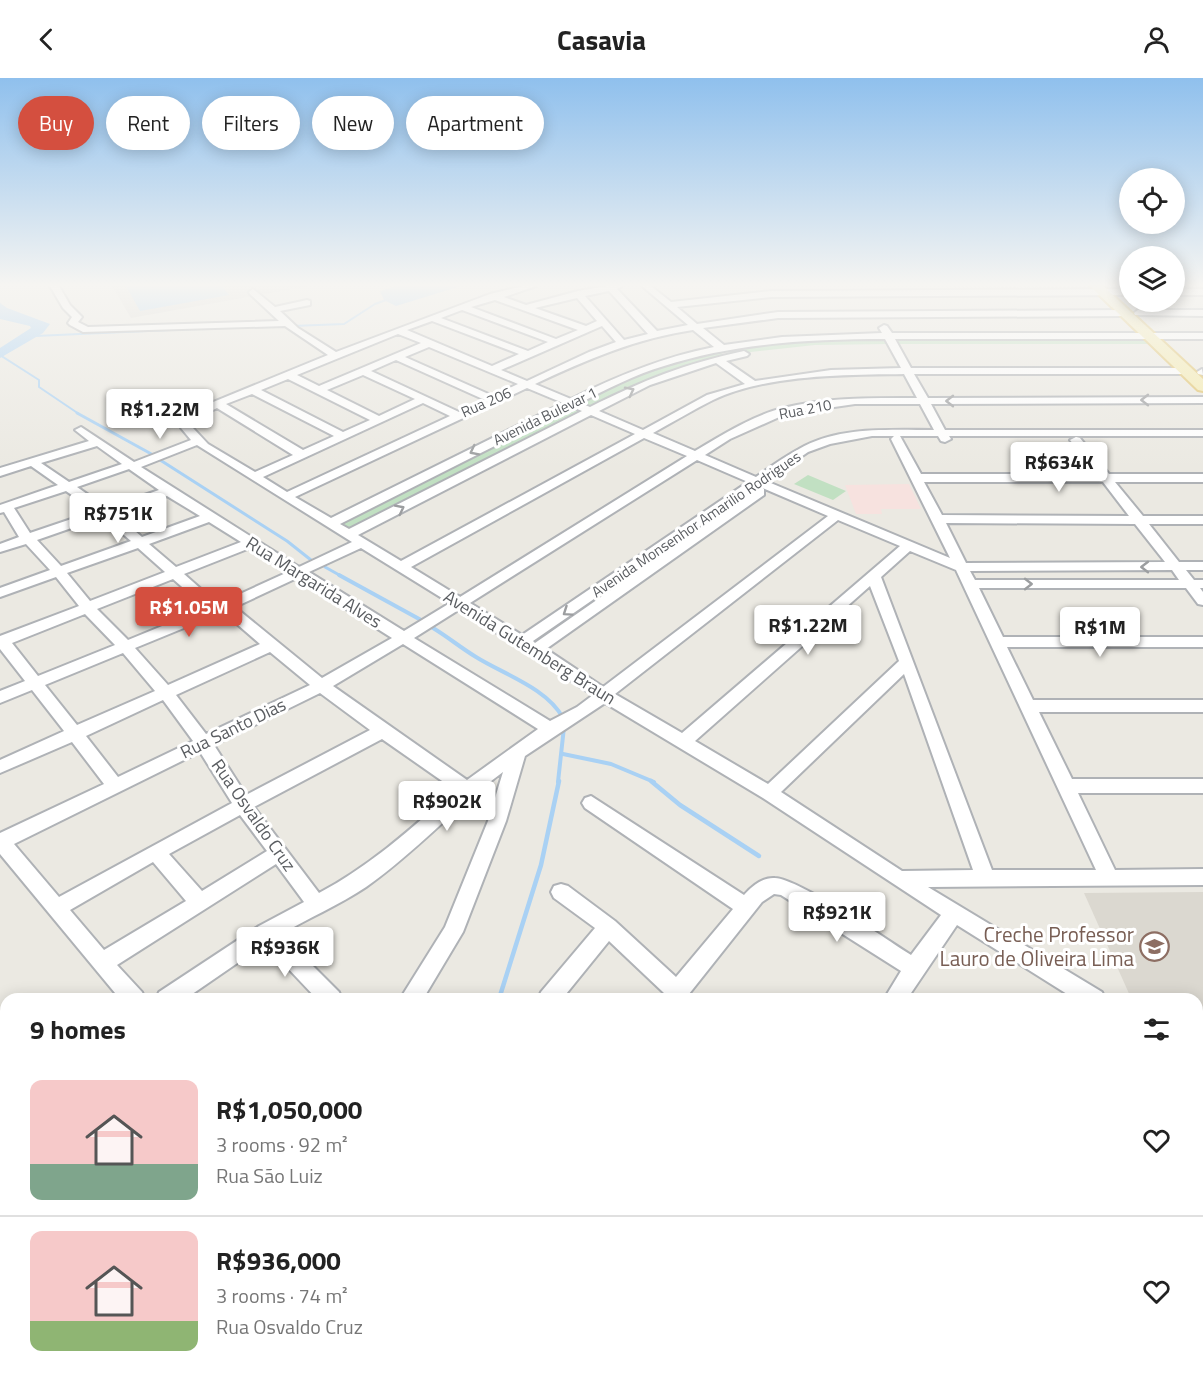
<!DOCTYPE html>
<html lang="en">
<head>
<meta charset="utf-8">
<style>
	:root { --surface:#fff; --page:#f2f2f2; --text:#222; --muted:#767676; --line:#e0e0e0; --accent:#d44f3f }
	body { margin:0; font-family:"Titillium Web",sans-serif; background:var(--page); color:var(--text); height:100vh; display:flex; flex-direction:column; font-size:22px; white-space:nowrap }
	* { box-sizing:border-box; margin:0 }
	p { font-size:20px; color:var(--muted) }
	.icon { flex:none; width:33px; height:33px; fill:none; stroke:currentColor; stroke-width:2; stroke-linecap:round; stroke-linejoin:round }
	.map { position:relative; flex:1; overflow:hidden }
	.panel { position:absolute; left:0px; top:915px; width:1203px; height:384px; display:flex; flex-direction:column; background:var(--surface); border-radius:18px 18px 0 0; box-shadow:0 3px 15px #0003 }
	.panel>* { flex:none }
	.banner { position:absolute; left:18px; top:18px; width:600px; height:54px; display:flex; gap:12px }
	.buttons { position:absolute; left:1119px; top:90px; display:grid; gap:12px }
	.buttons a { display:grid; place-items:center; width:66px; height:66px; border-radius:50%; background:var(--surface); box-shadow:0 3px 15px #0003; font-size:30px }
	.price { position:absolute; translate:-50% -51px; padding:0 14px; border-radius:6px; background:#fff; color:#222; font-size:20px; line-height:39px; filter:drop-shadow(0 2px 3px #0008) }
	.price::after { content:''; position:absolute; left:50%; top:36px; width:18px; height:14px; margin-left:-9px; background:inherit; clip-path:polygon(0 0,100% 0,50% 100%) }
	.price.on { background:var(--accent); color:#fff }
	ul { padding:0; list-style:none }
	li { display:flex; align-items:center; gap:18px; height:150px; padding:0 30px }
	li+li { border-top:2px solid var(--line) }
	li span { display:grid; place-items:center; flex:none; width:168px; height:120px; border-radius:12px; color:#555 }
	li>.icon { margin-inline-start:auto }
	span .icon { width:72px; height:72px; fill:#fffc; stroke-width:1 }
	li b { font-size:26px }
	h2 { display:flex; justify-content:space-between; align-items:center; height:72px; padding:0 30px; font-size:26px }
	.tag { padding:0 21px; border-radius:27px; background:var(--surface); box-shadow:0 3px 15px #0003; font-size:21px; line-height:54px }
	.tag.on { background:var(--accent); color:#fff }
	header { display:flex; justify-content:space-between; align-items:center; height:78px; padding:0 30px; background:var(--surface); font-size:27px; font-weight:700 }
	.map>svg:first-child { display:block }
</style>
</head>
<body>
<header><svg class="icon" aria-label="back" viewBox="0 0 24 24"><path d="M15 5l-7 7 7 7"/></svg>Casavia<svg class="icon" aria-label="person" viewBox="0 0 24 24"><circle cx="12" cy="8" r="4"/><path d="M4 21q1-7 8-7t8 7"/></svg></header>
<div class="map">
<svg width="1203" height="1299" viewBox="0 0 1203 1299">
	<rect width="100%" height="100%" fill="#ebe9e2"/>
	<path fill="#dad8d4" d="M112 208H309L131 240Z"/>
	<path fill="#dbd8d0" d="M1203 814V968L1197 964V921L1131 920 1084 815Z"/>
	<path fill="#f7e2df" d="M909 406 921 431H881L882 436H856L845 407Z"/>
	<g fill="#c1e0c2">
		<path d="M885 259 888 266 815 267 733 276 725 270 762 265Z"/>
		<path d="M896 260H1147L1153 266H900Z"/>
		<path d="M717 272 725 278 662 296 594 329 579 323 630 298Z"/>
		<path d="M573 327 586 333 353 453 339 444Z"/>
		<path d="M808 397 846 413 833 422 794 406Z"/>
	</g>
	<g fill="#a9d1f4">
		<path d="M126 208H222L229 217 140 233Z"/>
		<path d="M397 208H461L396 228 384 222 380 213Z"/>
		<path d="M0 225 7 230 50 246 43 255 0 280V270L31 250 30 248 0 241Z"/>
	</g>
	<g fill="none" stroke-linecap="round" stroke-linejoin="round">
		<g stroke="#a9d1f4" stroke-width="2">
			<path d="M292 248 344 246 375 226 389 221"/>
			<path d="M35 258 237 249"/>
			<path d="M0 277 39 302V309L79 336"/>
		</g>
		<g stroke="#a9d1f4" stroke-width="3">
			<path d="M77 335 155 378"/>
			<path d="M157 380 287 463 311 482"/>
			<path d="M325 489 341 498"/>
		</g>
		<g stroke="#a9d1f4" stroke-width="4">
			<path d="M339 497 421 542"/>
			<path d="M433 550C448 559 461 570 476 579 503 596 547 610 563 640"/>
			<path d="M563 676 611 686 654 704"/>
			<path d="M558 704 564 649"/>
		</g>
		<g stroke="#a9d1f4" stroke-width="4.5">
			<path d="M651 703 680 727 759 778"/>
			<path d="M499 921 541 787 559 703"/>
		</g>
		<g stroke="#a9d1f4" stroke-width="6">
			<path d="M0 1218 6 1221"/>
			<path d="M149 1293 161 1299"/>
			<path d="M664 1293 671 1299"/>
		</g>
		<defs>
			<g id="minor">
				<path d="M50 208H59L70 227 82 239 78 244 88 249 279 243 250 216 249 214 253 211 275 229 307 222 310 223V227L280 233 298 250 336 274 490 216 523 208H536L504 219 526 227 578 213 607 208H622L617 211 657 253 688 247 642 208H651L671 224 771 213 1130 211V217L771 219 677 229 697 246 778 234 1125 232 1129 235 1125 238 778 240 703 250 724 267 782 259 882 255 879 250 884 247 887 248 892 255H1203V261H895L911 290H1186L1191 293 1186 296H914L928 320 1203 319V325L931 326 945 352H1203V358H949L951 361 945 364 941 363 938 358H900L921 396H1097L1070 362 1076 359 1080 360 1109 396H1203V404H1115L1143 438H1203V446H1149L1179 484H1203V492H1186L1194 502H1203V510H1200L1203 514V527L1198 526 1186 510H979L1003 559H1203V569H1007L1033 622H1203V634H1039L1072 701H1203V715H1078L1115 792 1203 791V807L928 809 1102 914 1105 921H1075L957 847 907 921H884L901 893 781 817 774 816 762 824 685 921H661L664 915 609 863 562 921H538L541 914 595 850 554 820 551 814 554 808 561 806 568 808 615 843 676 899 733 831 585 730 582 725 585 720 591 718 744 817C752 808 763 799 775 800 799 801 886 861 911 877L941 837 763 720 605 625 525 678 506 743 463 854 423 921H400L445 849 488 743 503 694C455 729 415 775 366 809 339 827 309 840 281 856L339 914 342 921H317L265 866 185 921H156L159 914 259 848 304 824 276 786 117 887 142 914 145 921H120L0 776V755L104 706 72 664 0 695V682L64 653 32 612 0 625V613L25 603 0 571V558L79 528 56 499 0 519V510L50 492 26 466 0 474V466L19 459 4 434 0 435V427L58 407 31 388 0 398V390L89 363 75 352 81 349 134 384 191 362 181 350 189 336 201 329 328 277 285 248 83 254 70 247 68 245 72 239 63 230ZM609 213 648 256 624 262 585 218ZM577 220 597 243 586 248 535 230ZM495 222 578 252 556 261 471 229ZM462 232 548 264 528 273 441 240ZM432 243 519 276 492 288 407 252ZM602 248 616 264 589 274 527 303 501 292ZM693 252 714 269C663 279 617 298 571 321L535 306C586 282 637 260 693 252ZM398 256 421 265 319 308 297 297ZM885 261 901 290 831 292 755 303 726 283 747 278 749 276 744 273C684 286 644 302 590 329L580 325C607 311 634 297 664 288 735 265 811 261 885 261ZM429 269 518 306 493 318 405 279ZM396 282 485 322 459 334 371 293ZM716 285 745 306 707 317 643 352 599 333 650 307ZM904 296 917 320C873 320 826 319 783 330 754 337 720 358 695 373L653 355C673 344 693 332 713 322 768 296 845 297 904 296ZM363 297 415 321 379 338 327 312ZM288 301 370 342 343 354 261 312ZM527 310 563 325 331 440 295 419ZM252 316 334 358 303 372 226 326ZM423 325 450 338 287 414 263 399ZM855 326H920L934 352C890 352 838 348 799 371 784 379 770 389 756 399L705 377 730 361 786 336ZM572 329 582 333 349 451 340 446ZM217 330 293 377 255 394 208 366 193 350 197 340ZM591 337 635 356 401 483 358 457ZM872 358H894L891 361 950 480 766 403 808 374 830 366ZM644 360 687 378 460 519 411 489ZM197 367 352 464 299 489 141 389ZM97 368 122 386 69 404 41 385ZM697 382 748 404 522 557 470 525ZM129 391 159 412 107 430 77 409ZM924 404H1103L1129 438 942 437ZM758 408 828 438 603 609 546 571 764 417V411H756L535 565 533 563ZM66 413 95 433 30 455 14 430ZM167 418 200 438 142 459 114 435ZM103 439 131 463 61 488 37 462ZM838 442 900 468 682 655 615 616ZM209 444 241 464 176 489 149 466ZM946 445 1135 446 1165 484 966 485ZM138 470 165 494 90 523 67 495ZM250 470 288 494 218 526 184 496ZM361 470 450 525 404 553 309 494ZM910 473 956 492 1096 792H992L881 499ZM1172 492 1179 502H975L970 493ZM297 500 392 560 322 600 235 529ZM173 501 206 530 128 562 97 531ZM870 508 899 583 768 706 695 663ZM460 531 593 617 577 629 550 643 414 560ZM223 534 260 566 168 607 135 570ZM85 536 115 567 38 598 12 565ZM403 566 538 651 467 702 333 608ZM270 574 310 607 206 656 176 617ZM123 575 155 613 77 647 45 607ZM904 596 973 792 902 793 781 714ZM320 615 370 652 246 717 214 667ZM163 622 193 663 118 699 86 658ZM382 661 455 712C412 750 370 788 319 815L254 729ZM200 674 232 725 59 819 14 766ZM240 737 267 773 202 813 169 776ZM153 784 186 823 104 872 70 832Z"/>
				<rect x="1174" y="211" width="29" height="6"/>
				<path d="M1138 232H1203V238L1135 237 1134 235Z"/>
				<path d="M1202 291 1203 297 1198 296 1197 294Z"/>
				<path d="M1197 968 1203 970V993L1197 991Z"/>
				<path d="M0 1009 6 1012V1040L0 1037Z"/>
				<path d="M207 1293H238L240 1299H209Z"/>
				<path d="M386 1293H417L415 1299H384Z"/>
				<path d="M503 1293H535L537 1299H505Z"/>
				<path d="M785 1293H818L820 1299H787Z"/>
				<path d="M929 1293H957L955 1299H927Z"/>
			</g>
			<path id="major" d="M1090 208H1103L1203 301V313L1198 312Z"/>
		</defs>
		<use href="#minor" stroke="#afb2b6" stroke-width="4"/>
		<use href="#major" stroke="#e0c166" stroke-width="4"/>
		<use href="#minor" fill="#fff" fill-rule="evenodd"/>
		<use href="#major" fill="#f5ebad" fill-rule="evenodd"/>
	</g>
	<defs><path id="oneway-chevron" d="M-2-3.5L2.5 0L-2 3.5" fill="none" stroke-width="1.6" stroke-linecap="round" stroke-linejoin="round" transform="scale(1.5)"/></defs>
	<g stroke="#9c9ea0">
		<use href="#oneway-chevron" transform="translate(630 313) rotate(-27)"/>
		<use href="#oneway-chevron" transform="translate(1145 322) rotate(180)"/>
		<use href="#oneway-chevron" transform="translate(950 323) rotate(180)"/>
		<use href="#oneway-chevron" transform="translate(474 373) rotate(153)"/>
		<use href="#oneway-chevron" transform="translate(400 431) rotate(-27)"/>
		<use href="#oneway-chevron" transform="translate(1145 489) rotate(180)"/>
		<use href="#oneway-chevron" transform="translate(1028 506)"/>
		<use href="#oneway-chevron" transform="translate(567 534) rotate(146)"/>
	</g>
	<linearGradient id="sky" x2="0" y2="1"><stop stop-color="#8fc0ed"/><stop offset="0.53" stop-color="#f6f5f2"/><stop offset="1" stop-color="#f6f5f2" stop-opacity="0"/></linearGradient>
	<rect width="1203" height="390" fill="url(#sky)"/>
	<defs>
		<symbol id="school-ring" viewBox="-11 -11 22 22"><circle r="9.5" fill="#fff" stroke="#8d6e63" stroke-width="1.5"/><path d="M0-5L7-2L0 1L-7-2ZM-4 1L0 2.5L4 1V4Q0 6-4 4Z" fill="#8d6e63"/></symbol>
	</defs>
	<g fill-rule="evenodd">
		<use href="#school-ring" x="1138" y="852" width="33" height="33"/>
	</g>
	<g text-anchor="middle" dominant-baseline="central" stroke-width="6" stroke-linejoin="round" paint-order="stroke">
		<g font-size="15" fill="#5a5d61" stroke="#fff">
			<text transform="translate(486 324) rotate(-24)">Rua 206</text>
			<text transform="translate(805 331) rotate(-11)">Rua 210</text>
			<text transform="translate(545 338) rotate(-26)">Avenida Bulevar 1</text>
			<text transform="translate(696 446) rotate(-34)">Avenida Monsenhor Amarilio Rodrigues</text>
		</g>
		<g font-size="18" fill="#5a5d61" stroke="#fff">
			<text transform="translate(314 504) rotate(32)">Rua Margarida Alves</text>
			<text transform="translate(530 569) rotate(32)">Avenida Gutemberg Braun</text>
			<text transform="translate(233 650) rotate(-26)">Rua Santo Dias</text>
			<text transform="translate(254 737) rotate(55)">Rua Osvaldo Cruz</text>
		</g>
		<g font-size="21" fill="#785e54" stroke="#fff" text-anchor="end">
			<text x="1134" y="856">Creche Professor<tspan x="1134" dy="24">Lauro de Oliveira Lima</tspan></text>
		</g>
	</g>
</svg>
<div class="buttons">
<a><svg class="icon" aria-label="locate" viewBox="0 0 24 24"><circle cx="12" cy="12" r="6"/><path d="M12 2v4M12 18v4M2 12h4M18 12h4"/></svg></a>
<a><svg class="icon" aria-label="layers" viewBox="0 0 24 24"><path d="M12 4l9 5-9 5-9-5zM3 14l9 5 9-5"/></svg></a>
</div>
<b class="price" style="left:160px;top:362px">R$1.22M</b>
<b class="price" style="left:1059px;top:415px">R$634K</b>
<b class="price" style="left:118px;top:466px">R$751K</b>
<b class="price on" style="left:189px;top:560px">R$1.05M</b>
<b class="price" style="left:808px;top:578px">R$1.22M</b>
<b class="price" style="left:1100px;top:580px">R$1M</b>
<b class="price" style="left:447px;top:754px">R$902K</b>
<b class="price" style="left:837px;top:865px">R$921K</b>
<b class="price" style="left:285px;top:900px">R$936K</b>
<div class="banner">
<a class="tag on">Buy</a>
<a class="tag">Rent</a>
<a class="tag">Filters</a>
<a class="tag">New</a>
<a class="tag">Apartment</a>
</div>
<section class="panel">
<h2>9 homes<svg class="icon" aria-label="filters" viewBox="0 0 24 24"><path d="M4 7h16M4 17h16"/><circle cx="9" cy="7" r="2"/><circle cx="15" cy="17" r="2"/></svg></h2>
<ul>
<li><span style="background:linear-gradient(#f6c9c9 70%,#7fa58c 0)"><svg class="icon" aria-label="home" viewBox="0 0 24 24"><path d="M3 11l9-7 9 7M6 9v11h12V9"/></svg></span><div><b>R$1,050,000</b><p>3 rooms · 92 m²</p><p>Rua São Luiz</p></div><svg class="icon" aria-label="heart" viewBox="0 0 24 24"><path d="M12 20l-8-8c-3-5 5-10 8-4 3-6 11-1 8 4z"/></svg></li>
<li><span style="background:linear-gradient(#f6c9c9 75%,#8fb573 0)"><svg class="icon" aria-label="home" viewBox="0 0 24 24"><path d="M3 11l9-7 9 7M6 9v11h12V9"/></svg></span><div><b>R$936,000</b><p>3 rooms · 74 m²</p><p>Rua Osvaldo Cruz</p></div><svg class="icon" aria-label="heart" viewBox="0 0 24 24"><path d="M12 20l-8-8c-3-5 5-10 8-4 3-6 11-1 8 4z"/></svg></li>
</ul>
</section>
</div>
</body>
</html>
